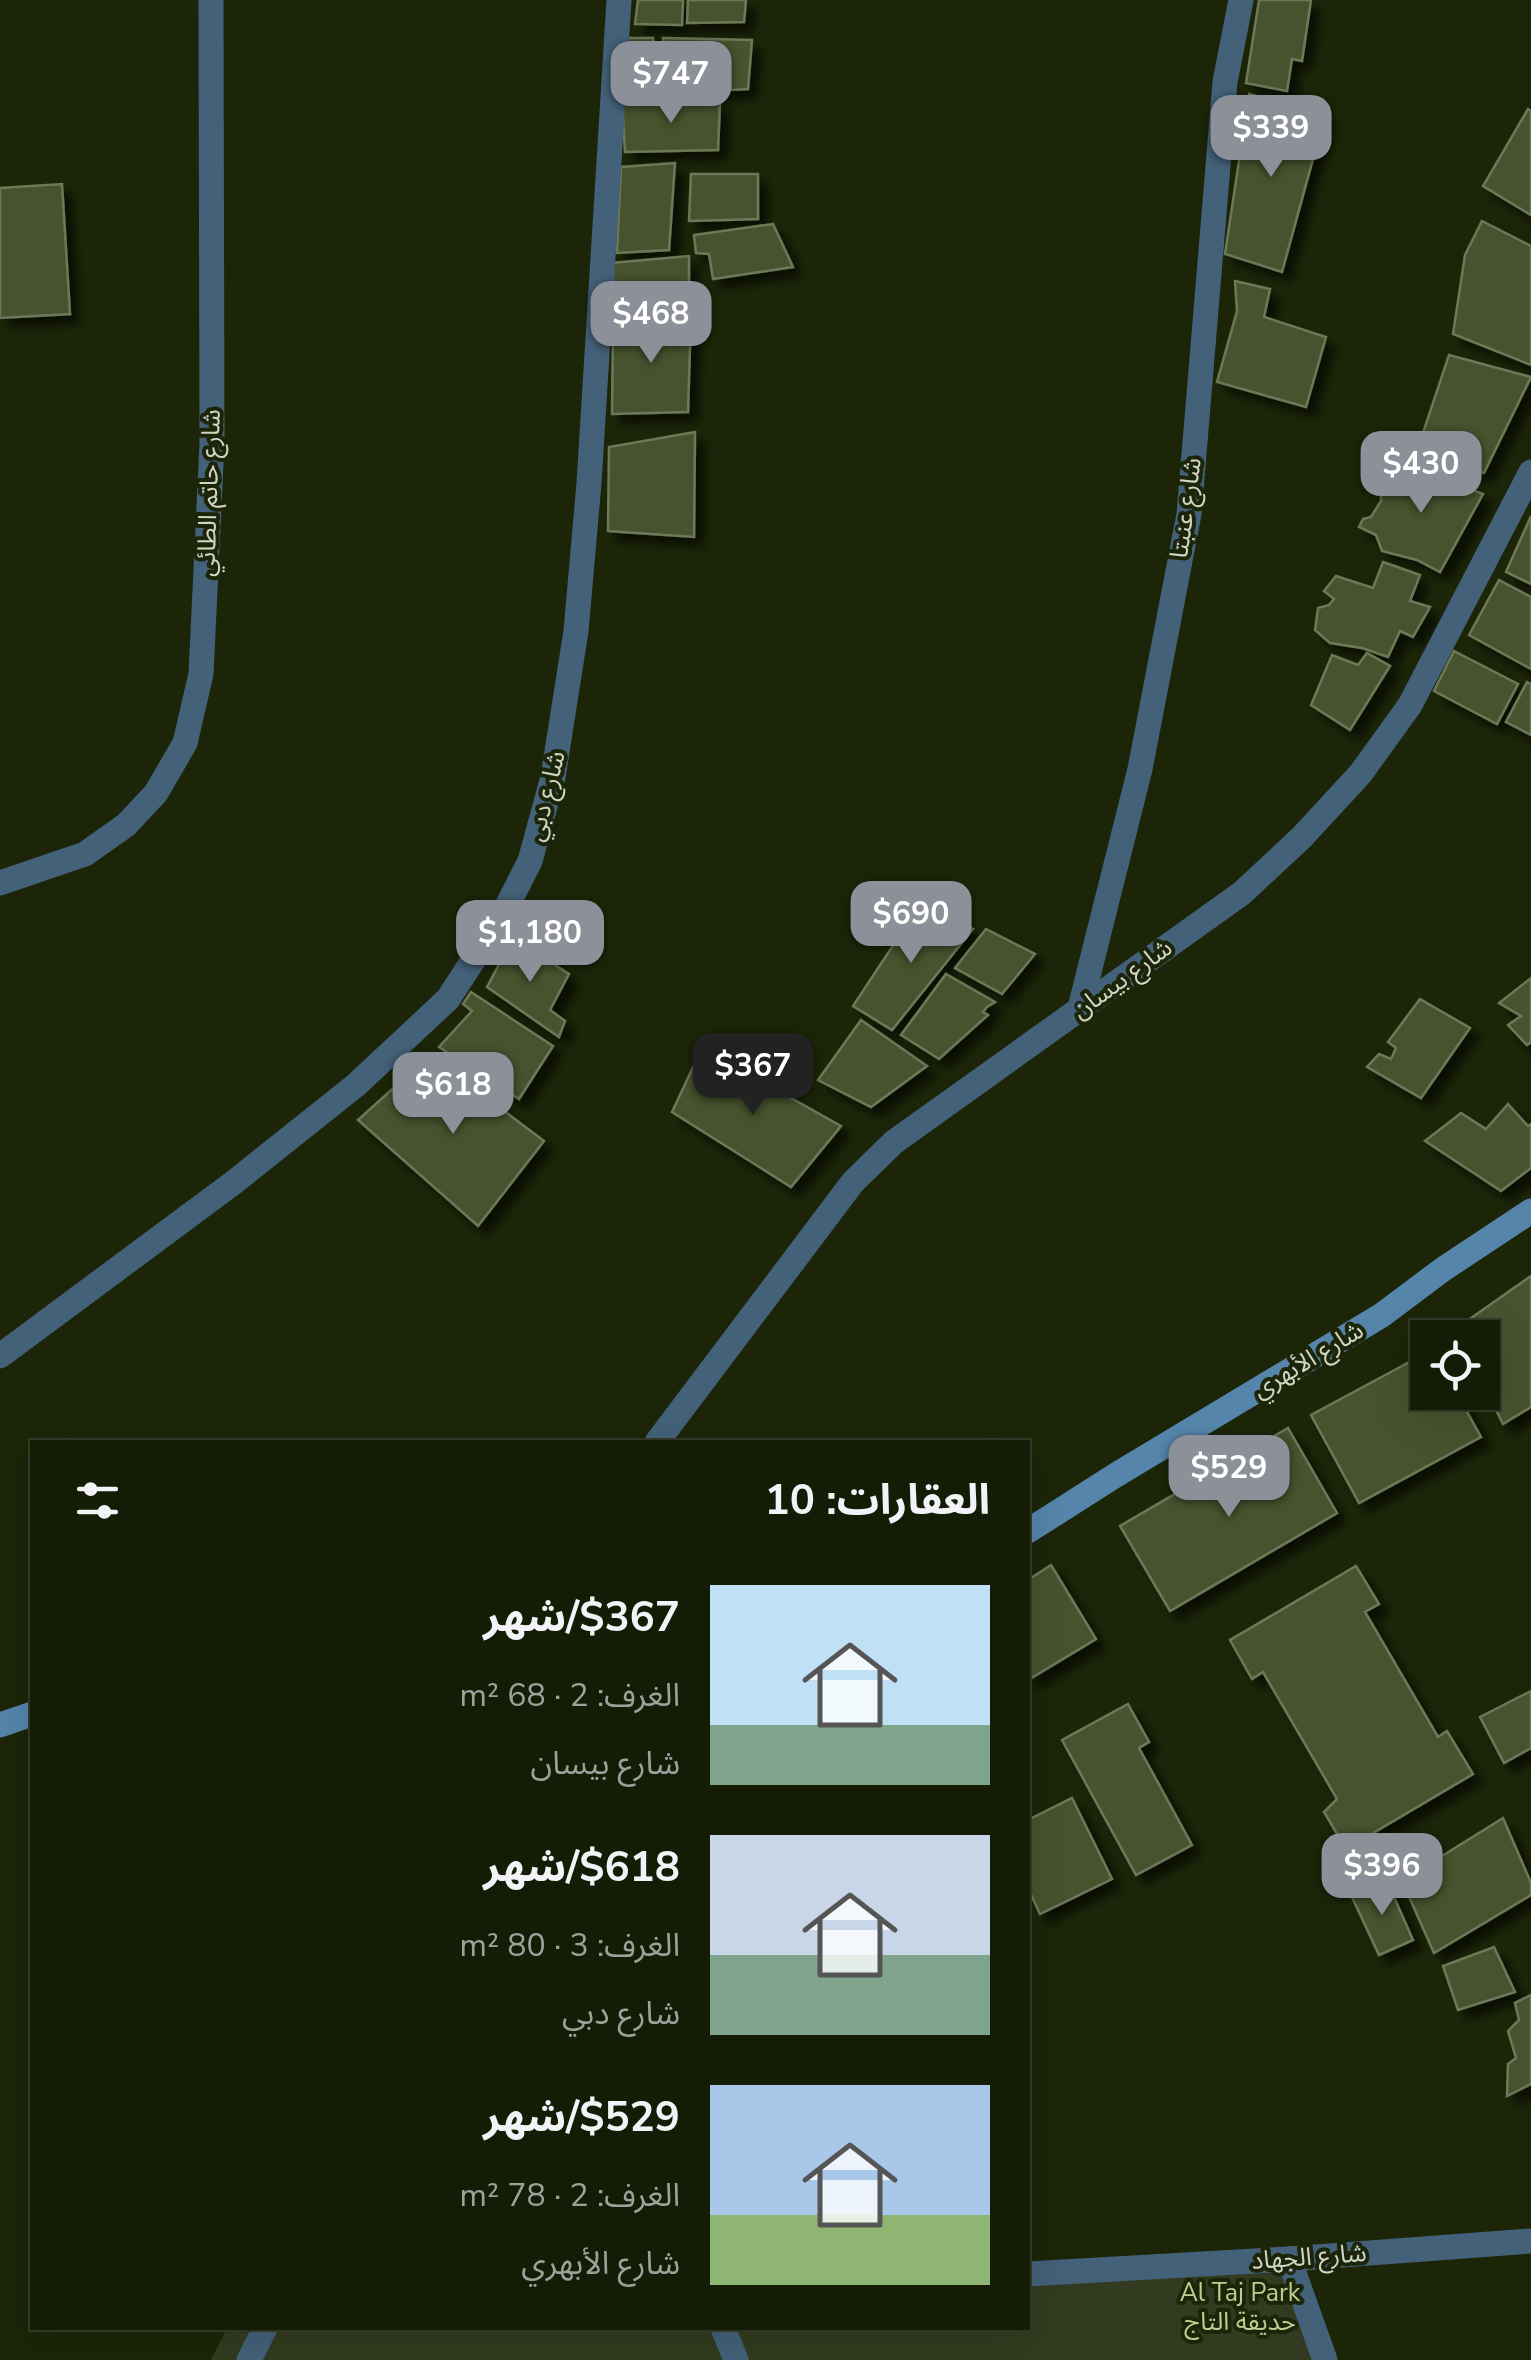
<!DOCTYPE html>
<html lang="ar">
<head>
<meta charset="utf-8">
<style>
	:root { --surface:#151c06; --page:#1e2510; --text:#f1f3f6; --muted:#9da19b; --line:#343a28; --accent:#8c9099 }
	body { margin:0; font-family:"Nunito Sans","Noto Sans Arabic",sans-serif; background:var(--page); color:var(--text); direction:rtl; height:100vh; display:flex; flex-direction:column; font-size:38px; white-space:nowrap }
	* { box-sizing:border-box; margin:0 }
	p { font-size:32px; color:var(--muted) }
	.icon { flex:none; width:55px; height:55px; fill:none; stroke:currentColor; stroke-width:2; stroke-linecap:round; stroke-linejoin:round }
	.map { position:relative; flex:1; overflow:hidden; direction:ltr }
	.side { position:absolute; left:30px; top:1440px; width:1000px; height:890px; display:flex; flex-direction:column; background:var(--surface); border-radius:0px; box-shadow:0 10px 40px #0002,0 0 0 2px var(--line); direction:rtl }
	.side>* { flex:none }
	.tools { position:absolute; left:1410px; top:1320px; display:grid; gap:20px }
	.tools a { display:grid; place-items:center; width:90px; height:90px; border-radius:0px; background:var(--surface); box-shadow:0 10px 40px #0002,0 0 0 2px var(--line); font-size:50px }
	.price { position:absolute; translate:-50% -85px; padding:0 22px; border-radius:20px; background:var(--accent); color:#fff; font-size:32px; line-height:65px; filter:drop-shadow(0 2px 5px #0008) }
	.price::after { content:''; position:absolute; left:50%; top:60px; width:30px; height:22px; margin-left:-15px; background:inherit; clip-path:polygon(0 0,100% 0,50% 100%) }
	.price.current { background:#222; color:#fff }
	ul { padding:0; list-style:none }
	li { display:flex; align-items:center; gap:30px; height:250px; padding:0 40px }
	li span { display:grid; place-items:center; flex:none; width:280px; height:200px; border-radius:0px; color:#555 }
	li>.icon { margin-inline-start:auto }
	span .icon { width:120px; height:120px; fill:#fffc; stroke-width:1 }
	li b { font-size:42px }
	h2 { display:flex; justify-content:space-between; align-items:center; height:120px; padding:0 40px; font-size:42px }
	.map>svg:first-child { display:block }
</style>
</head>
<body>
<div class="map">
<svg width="1531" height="2360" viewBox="0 0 1531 2360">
	<defs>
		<filter id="shadow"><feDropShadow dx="9" dy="9" stdDeviation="5" flood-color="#0009"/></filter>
	</defs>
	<rect width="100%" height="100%" fill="#1c2508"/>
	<path fill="#323b1f" d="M1280 2254 1315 2360H211L227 2328H1028V2266Z"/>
	<g fill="#47522f" stroke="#6d7858" stroke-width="2.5" filter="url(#shadow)">
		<path d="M638 0H683L682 25 635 24Z"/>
		<path d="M688 0H746L744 22 687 23Z"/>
		<path d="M1259 0H1311L1302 61 1292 59 1287 91 1246 83Z"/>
		<path d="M627 38H653L655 93H623Z"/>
		<path d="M663 38 752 40 748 89 668 93Z"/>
		<path d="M1249 94 1325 115 1282 272 1225 254Z"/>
		<path d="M622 102H720L718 150 625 152Z"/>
		<path d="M1528 109 1531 111V215L1483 186Z"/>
		<path d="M675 163 669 250 617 253 621 167Z"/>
		<path d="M691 174H758V219L689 221Z"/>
		<path d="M62 184 70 314 0 318V188Z"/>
		<path d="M1482 221 1531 246V365L1453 334 1465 255Z"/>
		<path d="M773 224 793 267 713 279 709 254 696 253 694 235Z"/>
		<path d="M689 256V299L651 306 652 290 609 294 612 263Z"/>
		<path d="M1235 281 1270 289 1264 317 1326 337 1306 407 1217 382 1237 311Z"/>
		<path d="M691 314 688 412 612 414 613 323Z"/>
		<path d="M1449 355 1531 377 1484 473 1417 451Z"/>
		<path d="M695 432 694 537 608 531 609 447Z"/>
		<path d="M1401 463 1483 494 1440 572 1417 560 1382 551 1376 535 1359 527 1363 519 1371 517 1381 501V482Z"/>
		<path d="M1531 516V584L1506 572Z"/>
		<path d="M1383 562 1420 575 1410 601 1430 607 1413 637 1400 631 1388 657 1362 648 1330 643 1315 630 1318 608 1329 605 1334 599 1324 591 1336 576 1373 588Z"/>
		<path d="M1499 580 1531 597V669L1469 635Z"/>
		<path d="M1454 651 1518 684 1497 724 1434 691Z"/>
		<path d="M1367 653 1390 666 1350 730 1311 705 1332 655 1358 665Z"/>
		<path d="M1527 682 1531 684V735L1506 722Z"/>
		<path d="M919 906 973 929 892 1030 853 1006Z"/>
		<path d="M986 929 1035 954 1002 994 955 968Z"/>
		<path d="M513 938 569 974 550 1010 565 1021 559 1037 487 987Z"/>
		<path d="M946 974 995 1002 987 1007 983 1012 988 1015 939 1059 901 1035Z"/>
		<path d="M1531 978V1042L1527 1045 1508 1025 1521 1016 1499 1003Z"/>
		<path d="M471 992 553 1046 519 1099 439 1047 472 1011 463 1004Z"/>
		<path d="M1420 999 1470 1028 1421 1098 1367 1067 1379 1054 1391 1059 1396 1048 1388 1042Z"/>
		<path d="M861 1020 927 1066 871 1107 818 1080Z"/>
		<path d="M702 1048 841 1126 791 1187 672 1112Z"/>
		<path d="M430 1055 544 1141 478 1226 358 1120Z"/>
		<path d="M1508 1104 1528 1126 1531 1124V1168L1501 1191 1425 1141 1461 1113 1486 1129Z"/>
		<path d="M1531 1276V1407L1503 1424 1482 1382V1338H1461L1457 1328Z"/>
		<path d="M1428 1352V1392H1456L1481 1437 1359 1503 1311 1415Z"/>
		<path d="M1288 1428 1337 1513 1170 1611 1120 1526Z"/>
		<path d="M1051 1565 1096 1639 1028 1680V1580Z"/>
		<path d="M1356 1566 1379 1604 1365 1612 1438 1737 1447 1731 1473 1774 1346 1849 1324 1812 1337 1799 1263 1672 1252 1679 1230 1640Z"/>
		<path d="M1531 1691V1748L1504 1763 1480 1717Z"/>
		<path d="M1128 1704 1149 1742 1139 1748 1192 1845 1136 1875 1062 1740Z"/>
		<path d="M1072 1798 1112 1879 1040 1914 1028 1888V1820Z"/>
		<path d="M1503 1818 1531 1883V1895L1434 1953 1402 1881Z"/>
		<path d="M1387 1881 1413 1940 1379 1955 1351 1895Z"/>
		<path d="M1494 1947 1515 1992 1458 2010 1443 1966Z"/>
		<path d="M1531 1995V2084L1507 2096 1508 2064 1516 2058 1508 2031 1519 2020 1515 2003Z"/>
	</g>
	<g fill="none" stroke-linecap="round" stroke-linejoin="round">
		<g stroke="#436179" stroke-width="25">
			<path d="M0 883 85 854 126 825 156 793 185 743 201 674 212 443 211 0"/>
			<path d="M1080 1008 1140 769 1189 514 1225 82 1241 0"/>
			<path d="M0 1356 233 1183 356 1085 448 999 503 914 530 861 553 777 576 631 589 483 619 0"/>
			<path d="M657 1442 853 1182 894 1142 1242 893 1302 837 1361 773 1410 705 1531 472"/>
			<path d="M1289 2259 1325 2360"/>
			<path d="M1028 2274 1289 2259 1531 2241"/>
			<path d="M723 2328 736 2360"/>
			<path d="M249 2360 265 2328"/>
		</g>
		<g stroke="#5585ab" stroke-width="25">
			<path d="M1028 1531 1116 1475 1382 1315 1442 1270 1531 1211"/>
			<path d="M0 1725 32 1714"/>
		</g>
	</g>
	<g text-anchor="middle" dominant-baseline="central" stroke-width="8" stroke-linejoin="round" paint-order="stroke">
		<g font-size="25" fill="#ced5c4" stroke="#1c2508">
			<text transform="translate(209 493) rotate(-88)">شارع حاتم الطائي</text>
			<text transform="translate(1186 508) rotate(-82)">شارع عنبتا</text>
			<text transform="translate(546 796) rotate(-76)">شارع دبي</text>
			<text transform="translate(1122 979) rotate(-36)">شارع بيسان</text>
			<text transform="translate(1308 1360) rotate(-31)">شارع الأبهري</text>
			<text transform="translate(1309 2257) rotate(-4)">شارع الجهاد</text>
		</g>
		<g font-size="25" fill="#bacf91" stroke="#1c2508">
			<text x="1240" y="2293">Al Taj Park<tspan x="1240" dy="29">حديقة التاج</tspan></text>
		</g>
	</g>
</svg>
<div class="tools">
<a><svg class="icon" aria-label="locate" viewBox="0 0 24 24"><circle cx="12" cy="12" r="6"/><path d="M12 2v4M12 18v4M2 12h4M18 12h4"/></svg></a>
</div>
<b class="price" style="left:671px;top:126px">$747</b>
<b class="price" style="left:1271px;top:180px">$339</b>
<b class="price" style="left:651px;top:366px">$468</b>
<b class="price" style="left:1421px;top:516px">$430</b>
<b class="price" style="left:911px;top:966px">$690</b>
<b class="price" style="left:530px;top:985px">$1,180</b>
<b class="price current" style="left:753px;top:1118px">$367</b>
<b class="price" style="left:453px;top:1137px">$618</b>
<b class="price" style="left:1229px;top:1520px">$529</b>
<b class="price" style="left:1382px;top:1918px">$396</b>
<section class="side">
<h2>العقارات: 10<svg class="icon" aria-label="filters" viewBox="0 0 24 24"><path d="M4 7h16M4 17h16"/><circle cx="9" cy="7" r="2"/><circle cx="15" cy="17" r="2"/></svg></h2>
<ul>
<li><span style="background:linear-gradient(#bfe0f5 70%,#7fa58c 0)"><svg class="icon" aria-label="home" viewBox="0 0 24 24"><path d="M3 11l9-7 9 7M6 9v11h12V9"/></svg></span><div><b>$367/شهر</b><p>الغرف: 2 · 68 m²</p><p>شارع بيسان</p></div></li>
<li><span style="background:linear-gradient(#c9d6e8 60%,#7fa58c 0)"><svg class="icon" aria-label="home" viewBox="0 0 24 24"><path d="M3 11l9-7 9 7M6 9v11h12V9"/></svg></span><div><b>$618/شهر</b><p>الغرف: 3 · 80 m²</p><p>شارع دبي</p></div></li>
<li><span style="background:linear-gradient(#a9c7e8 65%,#8fb573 0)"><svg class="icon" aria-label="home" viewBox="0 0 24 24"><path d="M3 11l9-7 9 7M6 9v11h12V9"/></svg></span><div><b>$529/شهر</b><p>الغرف: 2 · 78 m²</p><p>شارع الأبهري</p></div></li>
</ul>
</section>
</div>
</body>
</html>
